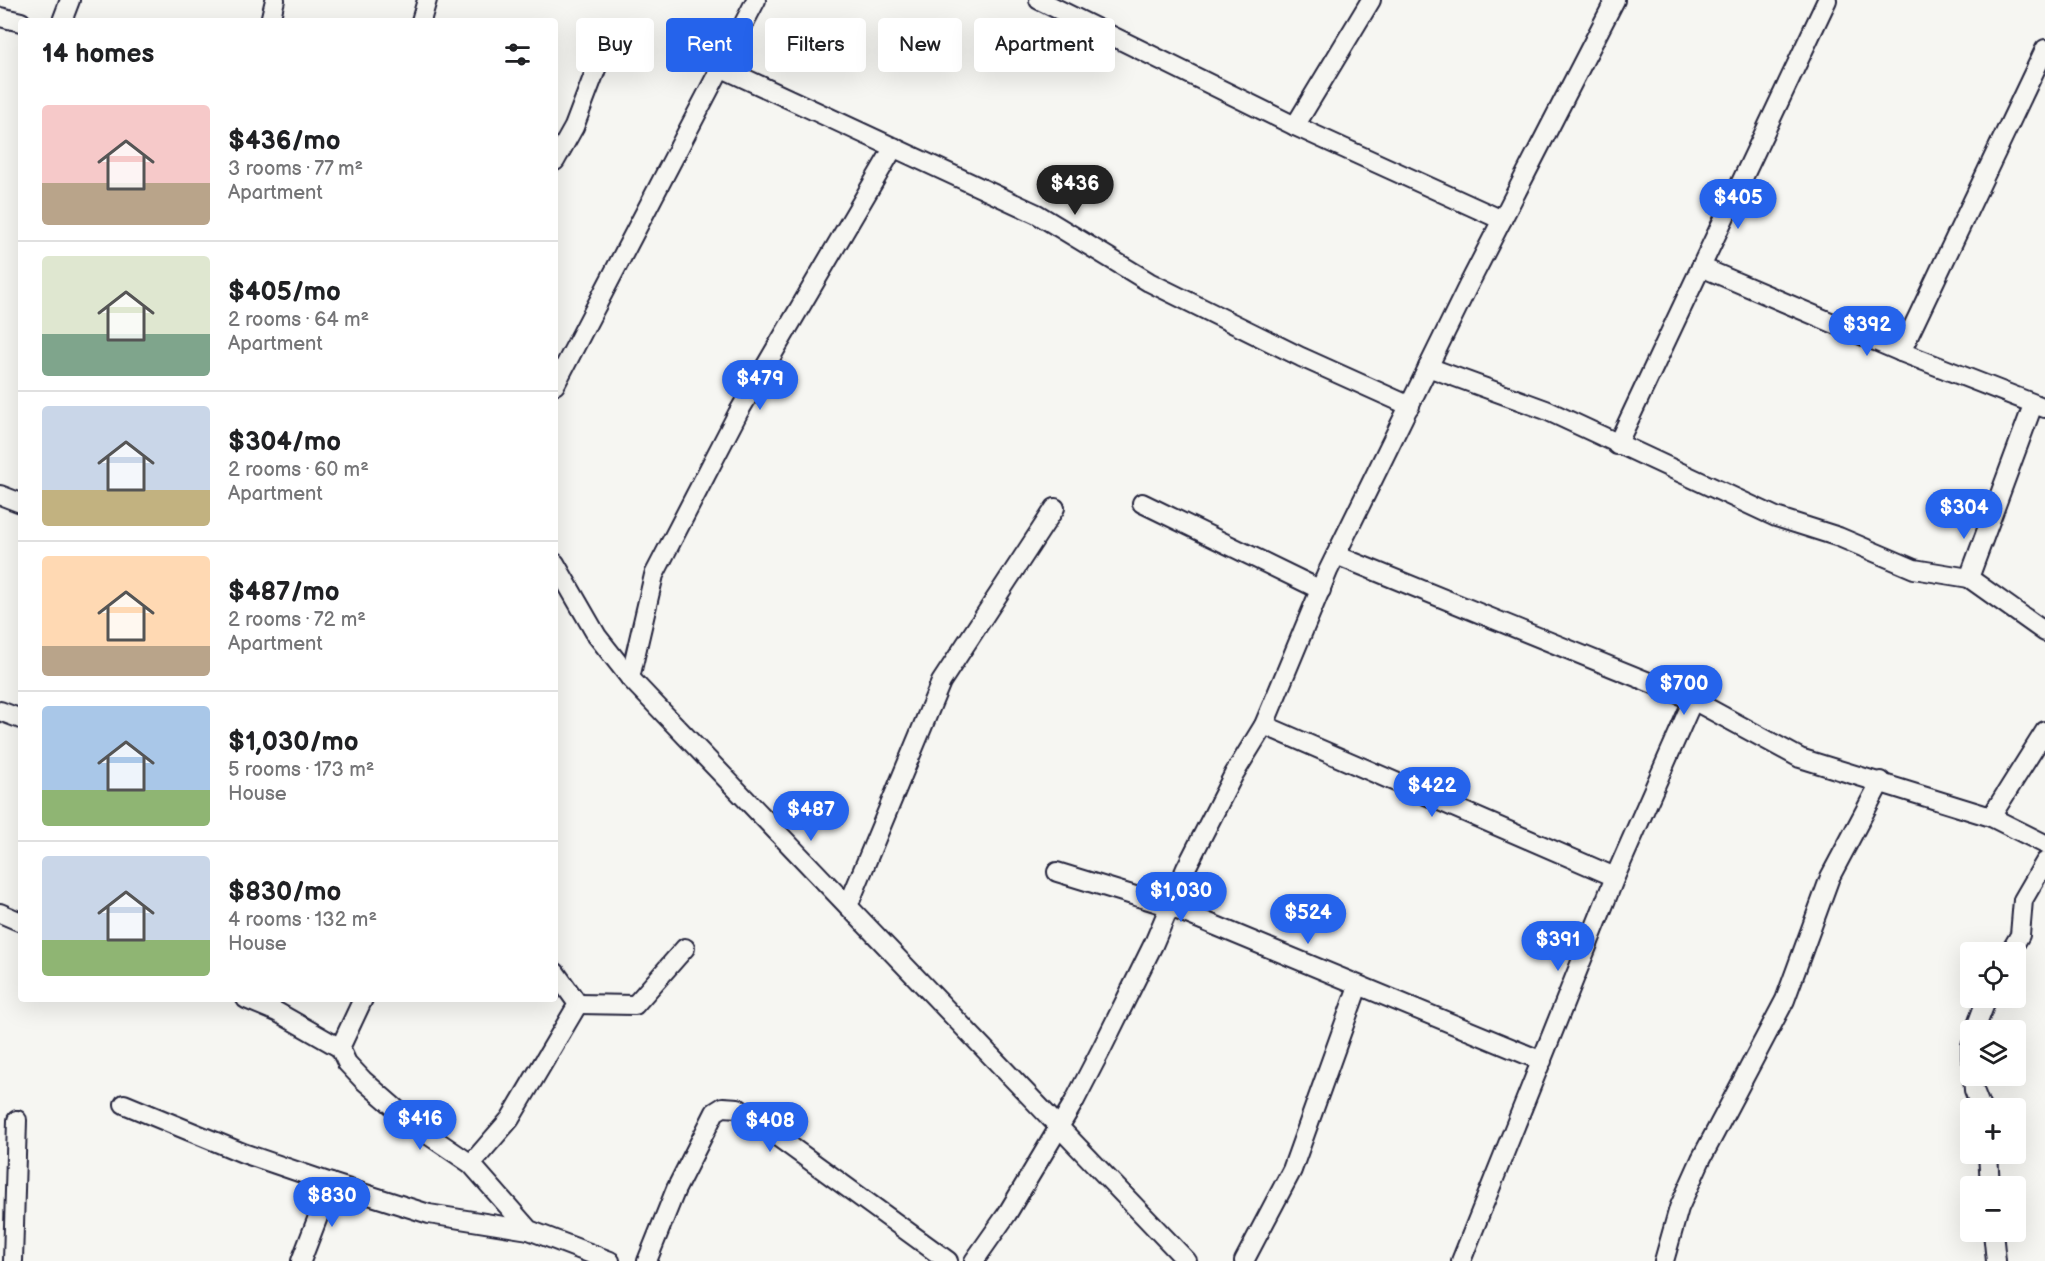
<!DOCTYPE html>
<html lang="en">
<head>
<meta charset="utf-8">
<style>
	:root { --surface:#fff; --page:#f2f2f2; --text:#202124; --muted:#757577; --line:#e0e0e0; --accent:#2563eb }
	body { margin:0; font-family:"Balsamiq Sans",sans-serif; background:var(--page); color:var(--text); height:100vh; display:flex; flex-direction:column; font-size:22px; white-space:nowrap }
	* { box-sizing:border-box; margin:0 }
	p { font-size:20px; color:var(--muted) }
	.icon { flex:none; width:33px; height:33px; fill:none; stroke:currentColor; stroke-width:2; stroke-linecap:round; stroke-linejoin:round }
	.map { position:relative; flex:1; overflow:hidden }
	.sheet { position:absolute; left:18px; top:18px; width:540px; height:984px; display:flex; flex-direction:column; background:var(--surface); border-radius:6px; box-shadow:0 6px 24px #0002 }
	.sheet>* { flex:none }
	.guide { position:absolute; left:576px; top:18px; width:570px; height:54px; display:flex; gap:12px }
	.tools { position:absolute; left:1960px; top:942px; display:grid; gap:12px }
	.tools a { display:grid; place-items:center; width:66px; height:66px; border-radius:6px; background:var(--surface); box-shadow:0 6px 24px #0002; font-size:30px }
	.price { position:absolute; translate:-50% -51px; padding:0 14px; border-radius:21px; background:var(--accent); color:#fff; font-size:20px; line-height:39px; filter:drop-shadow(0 2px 3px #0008) }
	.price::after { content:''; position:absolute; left:50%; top:36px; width:18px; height:14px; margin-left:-9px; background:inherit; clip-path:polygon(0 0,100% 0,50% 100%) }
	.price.on { background:#222; color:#fff }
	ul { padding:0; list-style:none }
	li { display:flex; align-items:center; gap:18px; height:150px; padding:0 24px }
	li+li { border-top:2px solid var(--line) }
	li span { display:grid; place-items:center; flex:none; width:168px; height:120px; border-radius:6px; color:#555 }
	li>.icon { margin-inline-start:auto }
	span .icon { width:72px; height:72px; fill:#fffc; stroke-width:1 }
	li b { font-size:26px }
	h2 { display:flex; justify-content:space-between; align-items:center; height:72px; padding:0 24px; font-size:26px }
	.pill { padding:0 21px; border-radius:6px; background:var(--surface); box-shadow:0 6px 24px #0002; font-size:21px; line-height:54px }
	.pill.on { background:var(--accent); color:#fff }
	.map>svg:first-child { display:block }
</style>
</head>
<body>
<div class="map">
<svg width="2045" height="1261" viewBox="0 0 2045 1261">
	<rect width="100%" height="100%" fill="#f6f6f2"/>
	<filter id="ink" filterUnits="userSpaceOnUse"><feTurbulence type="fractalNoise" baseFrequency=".0167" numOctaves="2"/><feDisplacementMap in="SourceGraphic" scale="12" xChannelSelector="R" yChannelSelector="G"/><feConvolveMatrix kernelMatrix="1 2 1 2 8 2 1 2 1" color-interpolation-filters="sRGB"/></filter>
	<g filter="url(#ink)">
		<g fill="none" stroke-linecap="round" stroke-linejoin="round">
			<defs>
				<g id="minor">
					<path d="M1039 0 1295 126 1502 220"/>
					<path d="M0 17 21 22"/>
					<path d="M62 21 70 0"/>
					<path d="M270 21 275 0"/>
					<path d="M421 21 427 0"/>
					<path d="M720 67 1037 214 1149 282 1301 357 1410 406"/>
					<path d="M1295 126 1371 0"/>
					<path d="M555 161 574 127 601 56"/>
					<path d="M1701 267 1901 352 2045 408"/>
					<path d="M1901 352 2045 49"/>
					<path d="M1428 367 1546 410 1776 517 1839 537 1914 569 1969 578"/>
					<path d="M555 385 756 0"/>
					<path d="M2033 405 1969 578 2045 632"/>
					<path d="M1617 445 1827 0"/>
					<path d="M0 495 21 503"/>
					<path d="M1142 503 1321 590"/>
					<path d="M1336 555 1693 700 1800 758 1991 817 2045 844"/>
					<path d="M555 563 597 636 630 678 1187 1261"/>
					<path d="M630 678 654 575 738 413 894 147"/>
					<path d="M0 711 21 719"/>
					<path d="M1264 725 1615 877"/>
					<path d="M1991 817 2045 731"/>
					<path d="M1057 872 1168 906 1542 1061"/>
					<path d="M848 906 941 682 1055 508"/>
					<path d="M0 913 21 922"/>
					<path d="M2010 952 2020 935 2023 900 2045 862"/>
					<path d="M246 999 277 1012 340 1048 347 1063 363 1080 418 1128 471 1164 529 1230 610 1261"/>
					<path d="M578 1004 635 1005 685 948"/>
					<path d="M1975 1030 1987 998"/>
					<path d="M1971 1046V1058"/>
					<path d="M340 1048 363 999"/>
					<path d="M1973 1076 1974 1090 1981 1108"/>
					<path d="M124 1104 243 1153 331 1183 429 1214 529 1230"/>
					<path d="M1988 1154 1990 1186"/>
					<path d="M471 1164 510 1119 578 1004 555 972"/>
					<path d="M1993 1232 1996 1261"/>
					<path d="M13 1261 17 1120"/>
					<path d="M301 1261 331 1183"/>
					<path d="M647 1261 676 1189 715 1112 723 1107 738 1108 948 1261"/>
					<path d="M974 1261 1007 1214 1074 1102 1102 1048 1154 943 1186 868 1234 774 1264 725 1328 571 1468 286 1615 0"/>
					<path d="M1244 1261 1292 1170 1358 986"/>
					<path d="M1461 1261 1615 877 1693 700"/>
					<path d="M1664 1261 1679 1208 1701 1159 1785 1000 1830 877 1881 781"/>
				</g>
			</defs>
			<use href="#minor" stroke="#22223b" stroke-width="22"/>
			<use href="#minor" stroke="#f6f6f2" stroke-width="18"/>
		</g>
	</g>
</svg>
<div class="tools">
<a><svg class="icon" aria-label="locate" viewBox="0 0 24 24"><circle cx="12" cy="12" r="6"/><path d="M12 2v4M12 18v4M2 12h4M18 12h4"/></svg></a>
<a><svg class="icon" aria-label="layers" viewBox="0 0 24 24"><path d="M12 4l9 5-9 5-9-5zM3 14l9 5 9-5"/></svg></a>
<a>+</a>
<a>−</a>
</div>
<b class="price on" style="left:1075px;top:216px">$436</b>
<b class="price" style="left:1738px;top:230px">$405</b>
<b class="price" style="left:1867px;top:357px">$392</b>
<b class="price" style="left:760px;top:411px">$479</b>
<b class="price" style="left:1964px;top:540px">$304</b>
<b class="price" style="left:1684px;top:716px">$700</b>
<b class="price" style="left:1432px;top:818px">$422</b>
<b class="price" style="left:811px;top:842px">$487</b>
<b class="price" style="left:1181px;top:923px">$1,030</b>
<b class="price" style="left:1308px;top:945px">$524</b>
<b class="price" style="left:1558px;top:972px">$391</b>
<b class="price" style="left:420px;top:1151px">$416</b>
<b class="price" style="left:770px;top:1153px">$408</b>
<b class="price" style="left:332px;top:1228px">$830</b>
<div class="guide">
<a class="pill">Buy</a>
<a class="pill on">Rent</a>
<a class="pill">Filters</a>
<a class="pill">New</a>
<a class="pill">Apartment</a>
</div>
<section class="sheet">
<h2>14 homes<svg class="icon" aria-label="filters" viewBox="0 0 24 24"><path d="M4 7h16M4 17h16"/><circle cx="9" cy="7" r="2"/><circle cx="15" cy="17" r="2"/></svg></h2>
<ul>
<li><span style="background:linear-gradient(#f6c9c9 65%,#b9a48a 0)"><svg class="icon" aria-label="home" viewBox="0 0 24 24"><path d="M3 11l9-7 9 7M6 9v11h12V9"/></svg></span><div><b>$436/mo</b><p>3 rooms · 77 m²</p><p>Apartment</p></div></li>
<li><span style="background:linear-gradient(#dfe7d0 65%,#7fa58c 0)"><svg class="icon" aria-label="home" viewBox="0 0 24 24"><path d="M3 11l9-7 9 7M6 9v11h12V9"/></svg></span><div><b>$405/mo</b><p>2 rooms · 64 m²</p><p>Apartment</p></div></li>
<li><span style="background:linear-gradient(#c9d6e8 70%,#c2b280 0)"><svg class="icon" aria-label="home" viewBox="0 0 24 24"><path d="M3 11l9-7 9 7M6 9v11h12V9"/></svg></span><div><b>$304/mo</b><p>2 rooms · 60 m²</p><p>Apartment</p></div></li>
<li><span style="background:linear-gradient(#ffd9b3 75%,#b9a48a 0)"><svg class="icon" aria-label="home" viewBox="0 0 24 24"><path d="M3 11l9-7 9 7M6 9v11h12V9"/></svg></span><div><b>$487/mo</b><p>2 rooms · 72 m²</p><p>Apartment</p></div></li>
<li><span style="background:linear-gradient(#a9c7e8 70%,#8fb573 0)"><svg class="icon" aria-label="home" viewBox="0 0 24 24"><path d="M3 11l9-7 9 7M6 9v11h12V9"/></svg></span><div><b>$1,030/mo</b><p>5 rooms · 173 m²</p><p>House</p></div></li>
<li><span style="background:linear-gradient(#c9d6e8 70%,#8fb573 0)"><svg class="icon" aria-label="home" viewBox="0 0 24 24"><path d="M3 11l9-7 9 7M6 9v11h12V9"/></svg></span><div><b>$830/mo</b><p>4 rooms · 132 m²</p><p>House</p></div></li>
</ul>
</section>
</div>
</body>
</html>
